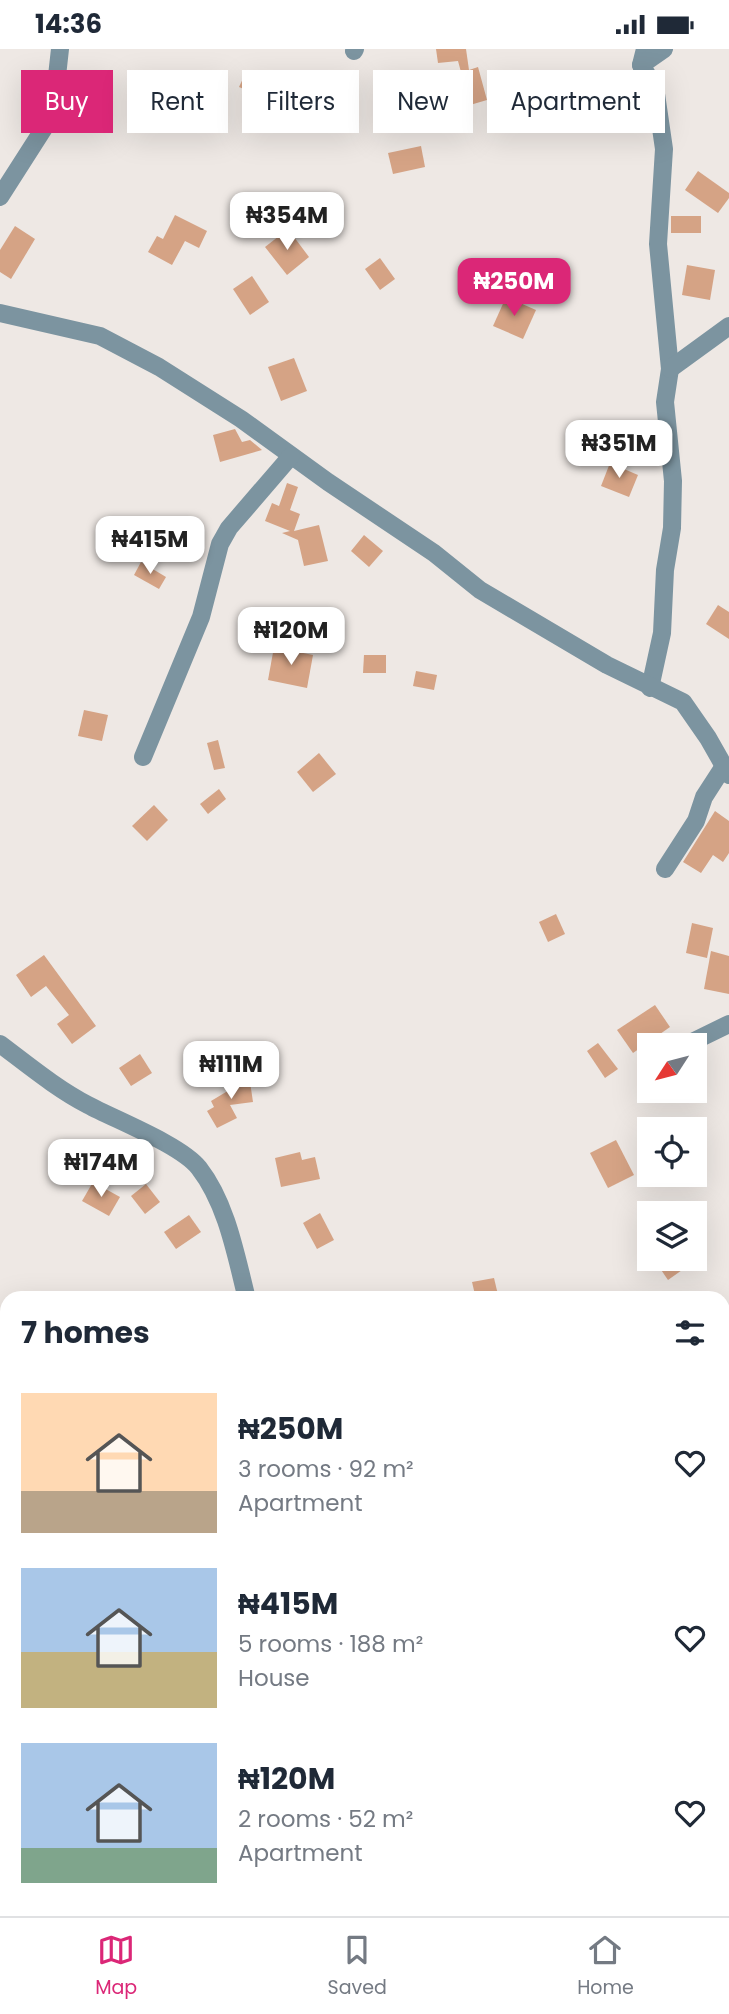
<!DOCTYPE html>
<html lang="en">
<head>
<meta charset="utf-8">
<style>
	:root { --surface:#fff; --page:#f6f6f7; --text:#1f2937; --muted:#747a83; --line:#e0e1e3; --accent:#db2777 }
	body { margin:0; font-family:Poppins,sans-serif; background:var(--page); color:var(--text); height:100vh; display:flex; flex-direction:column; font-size:26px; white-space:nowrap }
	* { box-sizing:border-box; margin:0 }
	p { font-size:23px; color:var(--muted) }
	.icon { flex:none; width:38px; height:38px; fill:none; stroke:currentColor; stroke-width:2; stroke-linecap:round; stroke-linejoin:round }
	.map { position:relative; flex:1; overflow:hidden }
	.side { position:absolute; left:0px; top:1242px; width:730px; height:625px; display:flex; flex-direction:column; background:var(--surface); border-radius:21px 21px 0 0; box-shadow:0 7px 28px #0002 }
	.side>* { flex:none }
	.top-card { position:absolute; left:21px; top:21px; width:688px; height:63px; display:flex; gap:14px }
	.needle { width:46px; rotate:234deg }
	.tools { position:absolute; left:637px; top:984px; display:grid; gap:14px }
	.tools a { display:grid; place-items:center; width:70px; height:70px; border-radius:0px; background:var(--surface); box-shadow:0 7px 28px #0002; font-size:35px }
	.price { position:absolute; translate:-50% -60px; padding:0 16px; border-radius:14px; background:#fff; color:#222; font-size:23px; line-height:46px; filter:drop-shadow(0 2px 4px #0008) }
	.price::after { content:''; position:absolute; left:50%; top:42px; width:21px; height:16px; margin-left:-10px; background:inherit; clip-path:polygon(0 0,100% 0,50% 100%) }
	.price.current { background:var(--accent); color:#fff }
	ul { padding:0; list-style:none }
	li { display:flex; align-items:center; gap:21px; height:175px; padding:0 21px }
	li span { display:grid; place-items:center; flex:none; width:196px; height:140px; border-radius:0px; color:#555 }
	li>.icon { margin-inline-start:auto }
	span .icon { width:84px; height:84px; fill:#fffc; stroke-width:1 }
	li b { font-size:30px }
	h2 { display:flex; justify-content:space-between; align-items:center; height:84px; padding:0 21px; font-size:30px }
	.chip { padding:0 24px; border-radius:0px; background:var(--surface); box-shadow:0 7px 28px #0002; font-size:24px; line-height:63px }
	.chip.current { background:var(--accent); color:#fff }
	.status { display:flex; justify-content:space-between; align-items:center; height:49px; padding:0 35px; background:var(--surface); direction:ltr }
	.status svg { height:19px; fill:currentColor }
	.dock { display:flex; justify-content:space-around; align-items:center; height:98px; border-top:2px solid var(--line); background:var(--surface); font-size:19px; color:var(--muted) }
	.dock a { display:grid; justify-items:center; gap:4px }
	.dock .current { color:var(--accent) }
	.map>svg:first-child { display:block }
</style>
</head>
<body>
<div class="status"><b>14:36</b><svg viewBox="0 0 49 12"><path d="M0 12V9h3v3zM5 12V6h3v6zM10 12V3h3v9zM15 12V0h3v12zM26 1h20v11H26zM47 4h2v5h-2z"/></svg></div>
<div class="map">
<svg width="729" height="1867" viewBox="0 0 729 1867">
	<rect width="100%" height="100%" fill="#eee8e4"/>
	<g fill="#d5a385">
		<path d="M436 0H466L469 21 478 18 487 51 470 56 458 12 438 14Z"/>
		<path d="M247 21 258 25 251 43 239 38Z"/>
		<path d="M198 39 220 53 207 72 185 58Z"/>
		<path d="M421 97 425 118 393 125 388 104Z"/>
		<path d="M698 122 729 144V149L718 164 685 141Z"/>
		<path d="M175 166 207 182 199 199 185 192 172 216 148 203 157 187 163 190Z"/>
		<rect x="671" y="167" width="30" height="17"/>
		<path d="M15 177 35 190 11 230 0 223V201Z"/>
		<path d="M288 180 309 208 287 226 265 198Z"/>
		<path d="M380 209 395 230 380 241 365 220Z"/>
		<path d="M687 216 715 221 710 251 682 246Z"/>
		<path d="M252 227 269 253 250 266 233 240Z"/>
		<path d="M506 248 536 261 523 290 493 277Z"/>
		<path d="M294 309 307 342 281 352 268 318Z"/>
		<path d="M235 380 242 393 250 391 262 401 220 413 213 386Z"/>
		<path d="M610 414 638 426 629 448 601 437Z"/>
		<path d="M287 434 298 438 290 461 300 465 294 482 319 476 328 512 304 517 298 491 282 484 290 482 265 472 272 454 279 457Z"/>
		<path d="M364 486 383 502 369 518 351 502Z"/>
		<path d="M141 513 166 528 159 540 134 526Z"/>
		<path d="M718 556 729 563V590L706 575Z"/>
		<path d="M274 598 313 606 307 639 268 631Z"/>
		<path d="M364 606H386V624H363Z"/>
		<path d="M416 622 437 626 434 641 413 637Z"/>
		<path d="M84 661 108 666 102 692 78 687Z"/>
		<path d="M218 691 225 719 214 721 207 694Z"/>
		<path d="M319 704 336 725 313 743 297 723Z"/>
		<path d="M219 740 226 750 208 765 200 755Z"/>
		<path d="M154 756 168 771 147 792 132 777Z"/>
		<path d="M715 762 729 772V804L723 813 713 806 701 824 683 813Z"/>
		<path d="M556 865 565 885 548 893 539 873Z"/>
		<path d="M692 874 713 879 707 909 686 904Z"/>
		<path d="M711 902 729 907V945L704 940Z"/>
		<path d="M44 906 96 977 72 995 57 975 69 966 46 937 31 948 16 926Z"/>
		<path d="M655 956 670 978 633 1004 617 981Z"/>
		<path d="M598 994 618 1020 605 1029 587 1002Z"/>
		<path d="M140 1005 152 1024 131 1037 119 1019Z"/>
		<path d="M249 1026 253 1053 230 1056 237 1069 217 1079 207 1062 214 1058 211 1052 231 1040 229 1029Z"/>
		<path d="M616 1091 634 1126 608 1139 590 1104Z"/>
		<path d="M300 1103 302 1111 315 1108 320 1130 281 1138 275 1109Z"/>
		<path d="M93 1133 120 1148 109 1167 82 1152Z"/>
		<path d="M146 1135 160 1153 145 1165 131 1147Z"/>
		<path d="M320 1164 334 1191 317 1200 303 1174Z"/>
		<path d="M189 1166 201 1183 176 1200 164 1183Z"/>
		<path d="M653 1209H699L668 1231Z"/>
		<path d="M494 1229 499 1250H476L472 1233Z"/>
	</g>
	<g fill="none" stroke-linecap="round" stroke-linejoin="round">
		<g stroke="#7c94a0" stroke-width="18">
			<path d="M645 0 641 16 655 38 664 100 658 195 670 320 665 353 673 432 672 479 665 521 662 584 650 639"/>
			<path d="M354 2 355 0"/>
			<path d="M641 16 664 0"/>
			<path d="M0 148 46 76 57 27 60 0"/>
			<path d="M0 264 100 287 159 318 241 370 328 433 434 504 480 541 607 616 683 653 708 689 729 726"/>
			<path d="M670 320 729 277"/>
			<path d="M143 708 201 568 220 495 229 479 291 407"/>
			<path d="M665 820 696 772 704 748 724 717"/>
			<path d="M0 995C28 1016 57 1040 88 1056 116 1071 181 1096 199 1119 227 1155 236 1207 247 1250"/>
			<path d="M686 996 729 975"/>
			<path d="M723 1496H729"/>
			<path d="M723 1667 729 1659"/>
			<path d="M723 1801 729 1805"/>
			<path d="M487 1867 502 1860"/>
		</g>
	</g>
</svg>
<div class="tools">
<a><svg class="needle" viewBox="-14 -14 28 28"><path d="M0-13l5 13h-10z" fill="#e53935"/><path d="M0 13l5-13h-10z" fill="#747a83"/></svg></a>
<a><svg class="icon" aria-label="locate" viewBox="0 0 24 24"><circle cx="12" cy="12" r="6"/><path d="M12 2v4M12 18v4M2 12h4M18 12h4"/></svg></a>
<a><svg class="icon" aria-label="layers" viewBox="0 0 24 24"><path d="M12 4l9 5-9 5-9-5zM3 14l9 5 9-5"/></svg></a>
</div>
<b class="price" style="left:287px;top:203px">₦354M</b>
<b class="price current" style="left:514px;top:269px">₦250M</b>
<b class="price" style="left:619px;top:431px">₦351M</b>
<b class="price" style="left:150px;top:527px">₦415M</b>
<b class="price" style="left:291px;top:618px">₦120M</b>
<b class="price" style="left:231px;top:1052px">₦111M</b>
<b class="price" style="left:101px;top:1150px">₦174M</b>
<div class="top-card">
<a class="chip current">Buy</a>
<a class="chip">Rent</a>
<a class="chip">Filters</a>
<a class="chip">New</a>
<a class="chip">Apartment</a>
</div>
<section class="side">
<h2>7 homes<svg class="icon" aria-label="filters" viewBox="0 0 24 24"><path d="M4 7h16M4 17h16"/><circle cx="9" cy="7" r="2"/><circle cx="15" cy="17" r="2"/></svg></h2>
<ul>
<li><span style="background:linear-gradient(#ffd9b3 70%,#b9a48a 0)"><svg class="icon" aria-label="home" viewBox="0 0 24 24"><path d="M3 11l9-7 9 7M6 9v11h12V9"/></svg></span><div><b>₦250M</b><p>3 rooms · 92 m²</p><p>Apartment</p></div><svg class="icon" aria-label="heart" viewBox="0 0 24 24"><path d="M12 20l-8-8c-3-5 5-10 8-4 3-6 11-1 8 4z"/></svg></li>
<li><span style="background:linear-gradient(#a9c7e8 60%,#c2b280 0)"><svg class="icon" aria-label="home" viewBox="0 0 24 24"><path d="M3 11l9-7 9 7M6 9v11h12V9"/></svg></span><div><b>₦415M</b><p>5 rooms · 188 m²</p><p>House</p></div><svg class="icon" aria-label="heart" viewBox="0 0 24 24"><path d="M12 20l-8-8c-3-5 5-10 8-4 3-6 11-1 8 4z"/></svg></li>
<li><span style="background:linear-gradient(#a9c7e8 75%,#7fa58c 0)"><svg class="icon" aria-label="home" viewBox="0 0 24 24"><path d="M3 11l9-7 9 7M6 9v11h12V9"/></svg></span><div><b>₦120M</b><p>2 rooms · 52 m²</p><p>Apartment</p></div><svg class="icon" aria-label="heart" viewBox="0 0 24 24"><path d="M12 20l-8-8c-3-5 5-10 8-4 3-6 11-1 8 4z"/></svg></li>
</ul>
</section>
</div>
<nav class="dock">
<a class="current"><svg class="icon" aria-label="map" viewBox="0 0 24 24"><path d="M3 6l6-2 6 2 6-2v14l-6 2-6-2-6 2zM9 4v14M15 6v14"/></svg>Map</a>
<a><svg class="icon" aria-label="saved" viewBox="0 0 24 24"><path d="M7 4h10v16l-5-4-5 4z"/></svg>Saved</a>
<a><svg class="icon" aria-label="home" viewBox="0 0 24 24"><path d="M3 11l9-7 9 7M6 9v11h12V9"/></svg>Home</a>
</nav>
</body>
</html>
